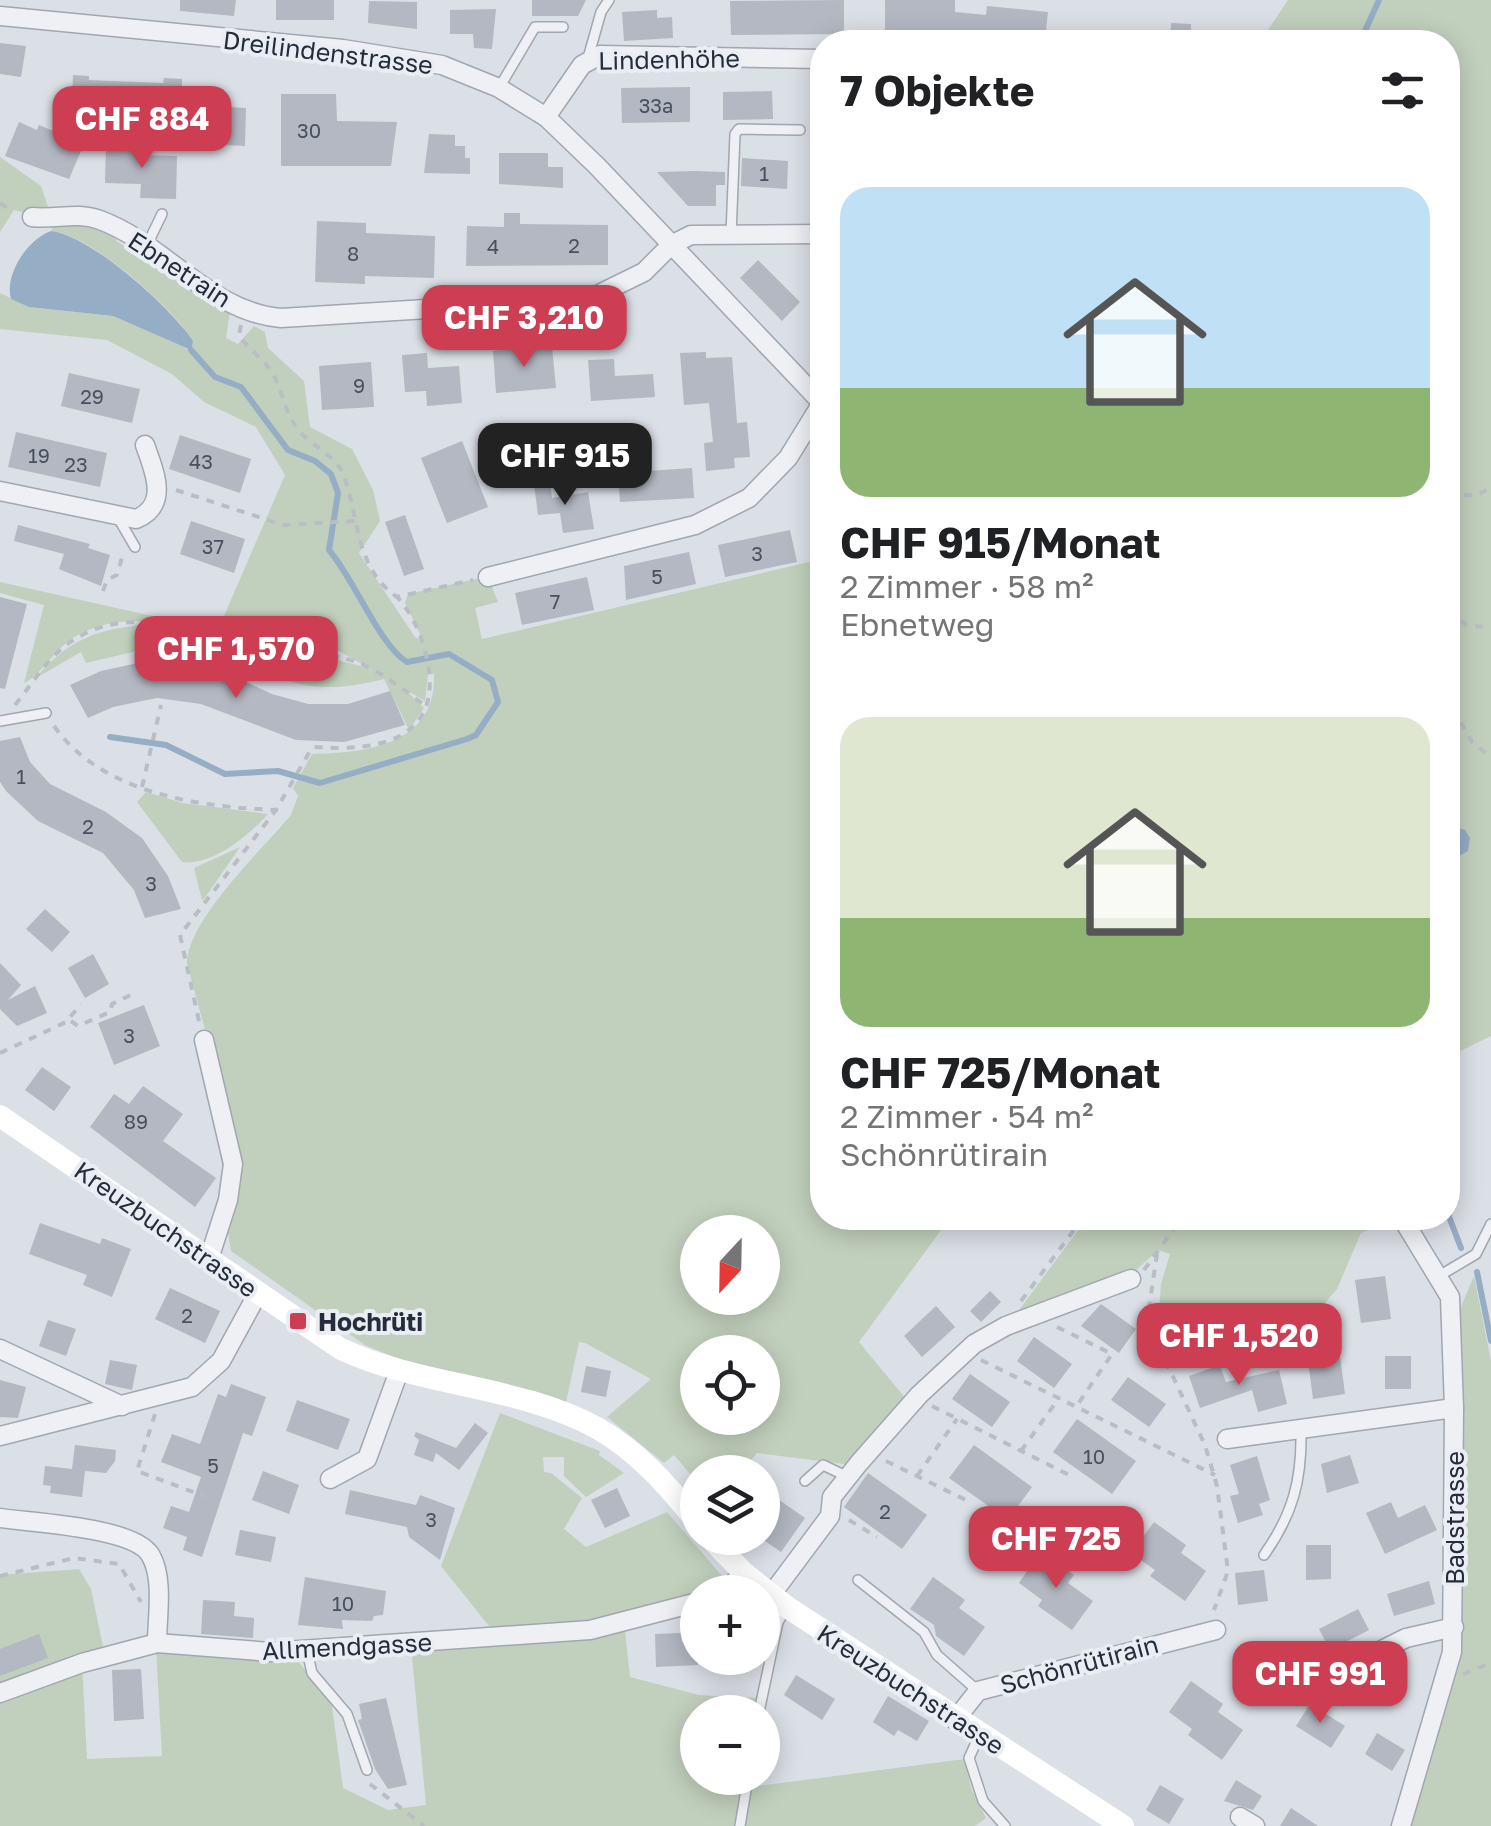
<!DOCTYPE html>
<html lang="de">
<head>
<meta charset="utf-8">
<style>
	:root { --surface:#fff; --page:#f2f2f2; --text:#202124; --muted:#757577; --accent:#cd3e53 }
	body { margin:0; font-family:"Golos Text",sans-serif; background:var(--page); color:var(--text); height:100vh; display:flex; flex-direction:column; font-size:38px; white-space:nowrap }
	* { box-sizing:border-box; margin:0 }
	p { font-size:32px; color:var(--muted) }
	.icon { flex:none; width:55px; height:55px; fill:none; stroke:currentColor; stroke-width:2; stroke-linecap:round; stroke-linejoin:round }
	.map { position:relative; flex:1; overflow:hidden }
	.details { position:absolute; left:810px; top:30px; width:650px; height:1200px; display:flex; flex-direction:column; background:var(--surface); border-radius:40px; box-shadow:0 5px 25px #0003 }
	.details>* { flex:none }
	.needle { width:65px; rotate:202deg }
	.fabs { position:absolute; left:680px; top:1215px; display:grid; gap:20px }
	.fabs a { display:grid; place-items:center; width:100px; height:100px; border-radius:50%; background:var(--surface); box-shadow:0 5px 25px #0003; font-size:50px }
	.price { position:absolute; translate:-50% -85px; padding:0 22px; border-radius:20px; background:var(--accent); color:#fff; font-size:32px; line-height:65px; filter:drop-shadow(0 2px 5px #0008) }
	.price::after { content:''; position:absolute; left:50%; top:60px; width:30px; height:22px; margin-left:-15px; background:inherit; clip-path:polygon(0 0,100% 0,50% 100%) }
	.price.current { background:#222; color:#fff }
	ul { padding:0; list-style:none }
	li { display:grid; align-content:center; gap:20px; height:530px; padding:0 30px }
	li span { display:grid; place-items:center; height:310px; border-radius:30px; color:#555 }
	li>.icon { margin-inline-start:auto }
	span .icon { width:180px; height:180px; fill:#fffc; stroke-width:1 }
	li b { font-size:42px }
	h2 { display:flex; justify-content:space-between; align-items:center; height:120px; padding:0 30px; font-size:42px }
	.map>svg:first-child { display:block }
</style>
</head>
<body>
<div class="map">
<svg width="1491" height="1826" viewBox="0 0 1491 1826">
	<rect width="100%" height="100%" fill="#dbdfe6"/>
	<g fill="#c1d0bc" fill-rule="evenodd">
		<path d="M1288 0H1491V1036L1448 1057V42H1260Z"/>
		<path d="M0 157 41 186 49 210 35 215 14 210 0 232Z"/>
		<path d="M81 222 118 236 116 241 126 247 129 243 230 311 226 338 238 344 254 326 265 332 268 348 304 381 310 427 352 449 373 490 380 521 359 553 415 637 424 642 405 603 408 594 476 579 490 582 498 602 475 608 482 639 822 559V1218H950L859 1342 906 1399 852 1465 757 1453 741 1472H698L697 1482 674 1455 664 1463 607 1417 651 1379 585 1343 579 1342 566 1402 396 1358 365 1345 231 1251 226 1220 232 1128 187 964C187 920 262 850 291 815L298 796 293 788 312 754C368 753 437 744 434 674H428L425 701 315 637 294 648H279C214 637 137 600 74 637 55 649 40 676 24 683L44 605 0 593V582L170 620 221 623 285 475 256 427 204 402 172 374 107 340 0 329V293L29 307 113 316 191 350C187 340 185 328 178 321 152 292 89 235 51 231L54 223ZM698 1232H762V1298H698ZM698 1352H762V1418H698Z"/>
		<path d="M142 625C182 628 217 640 255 648 320 661 374 652 424 708L409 730 384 679C289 703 281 668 199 649L197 652 141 650 86 663 81 652 36 678C66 641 97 629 142 625Z"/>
		<path d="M146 792 183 803 268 814C249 835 213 866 182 862L137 802Z"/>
		<path d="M240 847 204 899 202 900 194 868Z"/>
		<path d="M1087 1218H1397L1398 1219 1361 1233 1337 1289 1295 1337 1253 1336 1203 1316 1159 1312 1161 1284 1170 1254 1158 1250 1134 1272 1017 1313Z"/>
		<path d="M1474 1276 1491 1361V1826H1411L1460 1662V1309Z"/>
		<path d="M500 1413 600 1451 599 1455 624 1473 586 1497 564 1476V1457H543L544 1472 551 1473 582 1498 564 1529 586 1547 667 1512 723 1577 722 1583 710 1592H698L697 1597 620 1620 493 1631 441 1566Z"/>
		<path d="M79 1569 91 1589 105 1656 82 1663 87 1759 162 1756 156 1649 294 1657 331 1699 343 1788 388 1810 426 1805 411 1646 625 1630 630 1677 699 1695 758 1698 755 1712H698V1778H745L737 1826H0V1575Z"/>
		<path d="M965 1759 971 1788 986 1818 975 1826H744L751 1787Z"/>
	</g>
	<g fill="#96adc6">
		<path d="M51 231C92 236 170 307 193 341L191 350 113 316 29 307 11 299C4 274 28 239 51 231Z"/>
		<path d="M1448 825 1465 830 1470 838 1468 851 1448 862Z"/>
	</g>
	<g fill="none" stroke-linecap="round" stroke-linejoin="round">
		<g stroke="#96adc6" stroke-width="6">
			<path d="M1360 42 1379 0"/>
			<path d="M110 737 166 745 225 774 278 771 320 783 467 739 476 735 498 702 492 680 449 654 407 662C380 646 354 579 329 550L338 493 331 474 315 461 288 450 241 387 215 377 191 350"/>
			<path d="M1448 1214 1461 1248"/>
			<path d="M1477 1272 1491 1341"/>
		</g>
	</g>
	<g fill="#b3b8c2">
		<path d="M180 0H236L234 16 180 11Z"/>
		<rect x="276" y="0" width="58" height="20"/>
		<path d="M532 0H586L578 16H532Z"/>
		<path d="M844 0V34L731 35 730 1Z"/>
		<path d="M885 0H955V12L986 15 987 6 1048 12 1045 38 973 35 974 30 885 31Z"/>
		<path d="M369 1 417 2V29L368 23Z"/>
		<path d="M496 9 492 49 474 48 473 34H450V10Z"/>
		<path d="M657 10V18L672 17 673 38 624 41 622 12Z"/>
		<path d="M1171 23 1191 24V42H1170Z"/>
		<path d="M0 43 26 46 21 77 0 74Z"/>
		<path d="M73 75 89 76V80L163 83 164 78 182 79 181 115 107 116 108 87 97 113 72 100Z"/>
		<path d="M690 87V122L622 123 621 88Z"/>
		<path d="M772 91 773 119 723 120V92Z"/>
		<path d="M281 94H336L337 121 397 122 391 166H281Z"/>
		<path d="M208 106 246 108 245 146 207 144Z"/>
		<path d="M19 122 37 130 39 125 84 144 69 179 5 156Z"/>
		<path d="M429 134 455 135V146H465V158H470V174L424 173Z"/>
		<path d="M106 145 142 147V155L177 156 176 199 140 198 141 184 105 183Z"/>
		<path d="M499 153H548V167H563V188L499 184Z"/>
		<path d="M742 158 788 161 787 189 741 186Z"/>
		<path d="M695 171 725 172V185H716V206H688L657 172Z"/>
		<path d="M504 213H520V224L608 225V265L466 266 467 226 504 227Z"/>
		<path d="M317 221 366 223V233L435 236 434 278 365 276V284L315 282Z"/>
		<path d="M758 260 800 302 782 321 740 278Z"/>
		<path d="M552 346 556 388 496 393 493 351Z"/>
		<path d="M706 352V358L732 357 737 423 747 422 750 457 734 458 735 468 706 471 704 443 713 442 709 403 684 405 680 353Z"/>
		<path d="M427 353 428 368 459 366 462 403 427 406 426 391 405 392 402 355Z"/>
		<path d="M614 359 615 376 653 374 655 397 591 401 588 360Z"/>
		<path d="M371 362 374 407 322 410 319 366Z"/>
		<path d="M69 373 140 389 132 423 61 406Z"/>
		<path d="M16 432 107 453 100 487 8 467Z"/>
		<path d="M180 435 251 459 240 493 169 469Z"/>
		<path d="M462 441 488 507 447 523 421 458Z"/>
		<path d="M692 468 694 498 620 502 618 473Z"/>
		<path d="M550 482 552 498 588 492 594 529 563 533 560 513 538 515 534 484Z"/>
		<path d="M405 515 424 569 404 576 385 522Z"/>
		<path d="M191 521 245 539 234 573 180 554Z"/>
		<path d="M18 525 90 544 88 548 110 555 101 586 59 569 64 554 14 541Z"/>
		<path d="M790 530 797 562 725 577 718 545Z"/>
		<path d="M689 552 696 584 626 600 624 566Z"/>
		<path d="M587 577 594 610 522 625 515 593Z"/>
		<path d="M0 597 27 604 5 689 0 688Z"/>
		<path d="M147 661 196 664 222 671 272 694 308 704H348L390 691 405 725 344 742 296 740 201 704 157 698 113 707 88 718 70 685 101 671Z"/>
		<path d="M20 737 30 762 50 784 106 812 142 838 168 876 181 909 145 918 134 890 103 853 38 821 6 791 0 782V741Z"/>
		<path d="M45 909 70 932 52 952 26 929Z"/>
		<path d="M93 954 109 984 85 998 68 968Z"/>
		<path d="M0 963 21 985 8 1000 35 986 47 1013 17 1026 0 1009Z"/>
		<path d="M144 1005 160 1046 114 1065 98 1023Z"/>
		<path d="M42 1067 71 1087 54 1111 25 1090Z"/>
		<path d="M143 1086 183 1114 163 1141 216 1178 195 1207 90 1127 114 1094 129 1104Z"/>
		<path d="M40 1223 100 1244 102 1238 131 1249 112 1297 83 1285 87 1275 29 1254Z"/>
		<path d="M1385 1276 1391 1319 1361 1323 1355 1280Z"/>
		<path d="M170 1288 220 1311 205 1343 155 1319Z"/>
		<path d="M990 1291 1001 1302 981 1322 970 1311Z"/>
		<path d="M1101 1304 1136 1329 1119 1353 1081 1326Z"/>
		<path d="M936 1306 955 1327 922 1357 904 1336Z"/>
		<path d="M48 1320 76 1329 66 1356 39 1346Z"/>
		<path d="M1034 1337 1072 1364 1054 1388 1017 1361Z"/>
		<path d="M1339 1349 1345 1394 1313 1399 1307 1353Z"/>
		<rect x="1385" y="1356" width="26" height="33"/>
		<path d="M110 1360 137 1365 132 1390 105 1384Z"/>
		<path d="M1220 1365 1226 1382 1279 1370 1287 1404 1258 1412 1252 1390 1200 1408 1189 1376Z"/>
		<path d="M586 1366 611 1371 606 1397 581 1392Z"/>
		<path d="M970 1374 1010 1402 992 1427 952 1399Z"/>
		<path d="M1128 1377 1166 1404 1149 1427 1111 1400Z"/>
		<path d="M0 1380 26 1387 18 1418 0 1417Z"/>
		<path d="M231 1384 266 1397 252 1436 243 1433 202 1557 183 1550 187 1537 163 1528 171 1506 189 1512 201 1477 161 1462 172 1434 200 1444 218 1394 226 1397Z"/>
		<path d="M297 1400 350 1419 338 1450 286 1431Z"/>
		<path d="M1077 1419 1136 1461 1112 1494 1053 1452Z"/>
		<path d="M475 1423 488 1433 459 1470 436 1453 433 1462 414 1455 419 1440 414 1436 416 1432 456 1448Z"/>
		<path d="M75 1445 116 1450 115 1461 106 1473 85 1471 82 1497 50 1493 51 1486 43 1485 45 1466 72 1469Z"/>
		<path d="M974 1445 1032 1487 1008 1520 949 1478Z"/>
		<path d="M1350 1455 1359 1483 1327 1493 1321 1464Z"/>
		<path d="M1257 1456 1270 1500 1259 1504 1263 1515 1238 1523 1230 1496 1239 1494 1230 1465Z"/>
		<path d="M263 1471 299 1485 289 1514 252 1500Z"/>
		<path d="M868 1473 927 1515 902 1549 844 1507Z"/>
		<path d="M617 1488 630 1516 605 1528 591 1500Z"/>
		<path d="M762 1488 805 1518 781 1552 762 1539Z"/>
		<path d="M350 1490 416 1505 420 1495 455 1508 440 1560 409 1537 407 1527 345 1514Z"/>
		<path d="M1391 1502 1398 1518 1425 1505 1437 1530 1385 1554 1366 1513Z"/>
		<path d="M1154 1522 1186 1545 1181 1553 1206 1571 1185 1601 1150 1576 1155 1570 1131 1553Z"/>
		<path d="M240 1530 276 1537 271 1562 235 1555Z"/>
		<path d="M1306 1545H1331V1579L1306 1580Z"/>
		<path d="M1041 1551 1074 1575 1068 1583 1093 1601 1072 1630 1038 1606 1042 1600 1019 1583Z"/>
		<path d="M1264 1570 1268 1601 1238 1605 1235 1573Z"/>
		<path d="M305 1577 386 1591 383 1615 374 1616 372 1621 342 1620 343 1629 298 1625Z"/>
		<path d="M933 1577 965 1600 959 1608 985 1627 964 1656 936 1636 934 1625 910 1609Z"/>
		<path d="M1429 1581 1435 1604 1394 1616 1387 1594Z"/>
		<path d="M203 1600 235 1602 234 1616 254 1618 253 1638 201 1634Z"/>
		<path d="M1358 1609 1369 1630 1330 1650 1319 1629Z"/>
		<path d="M681 1633 682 1642 698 1641V1665L656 1667 655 1634Z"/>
		<path d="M39 1634 48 1658 0 1676V1649Z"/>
		<path d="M1295 1656 1302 1673 1267 1689 1260 1672Z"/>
		<path d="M141 1669 144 1719 114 1721 112 1670Z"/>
		<path d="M796 1675 835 1699 822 1720 784 1695Z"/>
		<path d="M1191 1681 1223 1704 1218 1712 1243 1730 1222 1760 1188 1735 1192 1729 1169 1712Z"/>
		<path d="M888 1696 929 1721 917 1741 898 1730 894 1736 873 1722Z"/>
		<path d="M386 1698 407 1785 388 1789 375 1769 358 1720 362 1719 359 1704Z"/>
		<path d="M1310 1704 1345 1726 1331 1748 1296 1726Z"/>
		<path d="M1377 1733 1405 1750 1392 1771 1365 1754Z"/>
		<path d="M1236 1780 1262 1796 1253 1810 1224 1801Z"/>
		<path d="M1160 1785 1184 1799 1169 1824 1146 1810Z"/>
		<path d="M1291 1808 1318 1826H1280Z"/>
	</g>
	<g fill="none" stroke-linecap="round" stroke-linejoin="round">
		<defs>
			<g id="lane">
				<path d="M588 58 601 12 609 0"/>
				<path d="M499 88 535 27H563"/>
				<path d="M731 235 735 134 739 129 800 130"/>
				<path d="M147 245 162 214"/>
				<path d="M117 516 135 547"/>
				<path d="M0 721 46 713"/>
				<path d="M1439 1276 1476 1254 1491 1224"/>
				<path d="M805 1481 823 1465 848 1477"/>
				<path d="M1264 1555C1293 1514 1302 1480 1301 1430"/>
				<path d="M858 1580 924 1632 937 1655 978 1691"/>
				<path d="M307 1651 312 1673 347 1714 367 1770"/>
				<path d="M759 1712 778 1622 786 1609"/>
				<path d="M979 1736 969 1758 983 1801 1005 1826"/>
				<path d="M740 1826 748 1778"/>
			</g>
			<g id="street">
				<path d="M0 16 343 49 442 65 499 88 546 117 597 166 822 403"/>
				<path d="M546 117 582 65 600 55 822 59"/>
				<path d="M32 217C56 220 76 211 100 220 165 244 209 312 281 318L589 299 644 272 671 245 691 235 822 234"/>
				<path d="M0 491 136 519C170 505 154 471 145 445"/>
				<path d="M488 577 695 525 749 498 788 458 822 403V316"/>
				<path d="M204 1040 233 1164 228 1200 209 1259"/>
				<path d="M0 1349 122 1406"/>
				<path d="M0 1436 192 1387 221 1361 258 1293"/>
				<path d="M1227 1439 1454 1408"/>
				<path d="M330 1479 367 1459 399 1371"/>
				<path d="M0 1518C32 1523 136 1527 151 1556 164 1579 157 1618 157 1643"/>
				<path d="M724 1592 744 1573"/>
				<path d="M771 1595 830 1516 832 1497 859 1463 919 1395 974 1344 1006 1326 1131 1279"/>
				<path d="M1304 1689 1406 1638 1454 1627"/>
				<path d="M0 1693 82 1663 157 1643 271 1652 590 1630 698 1602"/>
				<path d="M955 1720 978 1691 1216 1630"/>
				<path d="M1240 1817 1255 1826"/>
				<path d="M1401 1826 1452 1652 1454 1408 1450 1297 1402 1218"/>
			</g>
		</defs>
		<use href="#lane" stroke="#a1a6b0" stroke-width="12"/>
		<use href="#street" stroke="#a1a6b0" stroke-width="21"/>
		<g stroke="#babdc4" stroke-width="4" stroke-dasharray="8 8" stroke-linecap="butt">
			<path d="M0 203 13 212"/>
			<path d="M241 325 239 335C248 350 267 361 274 376 284 395 285 414 299 431 311 445 337 457 343 474 360 518 354 567 397 597L473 580"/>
			<path d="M176 490 283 525 355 521"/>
			<path d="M1448 495H1478L1491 487"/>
			<path d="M103 591 107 580 117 575 123 554"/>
			<path d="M1448 611 1468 626 1491 627"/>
			<path d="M15 705C37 678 51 650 84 634 146 603 211 641 273 649 305 653 334 652 364 665 387 676 407 692 428 708"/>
			<path d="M1448 714 1458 718 1472 742 1491 757"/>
			<path d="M54 726C102 794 200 807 276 810"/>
			<path d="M142 787 161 705"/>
			<path d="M71 1021 78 1026 110 1012 112 1004 137 992"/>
			<path d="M199 1021 180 935 276 810 310 751 314 747C380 752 444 739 427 659 422 637 413 614 397 597"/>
			<path d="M0 1053 66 1022 81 1004"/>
			<path d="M1157 1254 1147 1321 1205 1445 1217 1486 1228 1571 1214 1610"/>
			<path d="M1144 1270 1182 1218"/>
			<path d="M1021 1301 1083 1218"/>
			<path d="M1057 1327 1112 1354 1076 1407"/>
			<path d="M981 1360 1215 1475"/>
			<path d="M932 1406 1075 1478"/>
			<path d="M155 1414 137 1471 204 1496"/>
			<path d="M1021 1451 1059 1398"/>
			<path d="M886 1461 972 1503"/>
			<path d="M917 1476 957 1419"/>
			<path d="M849 1520 877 1537"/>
			<path d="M0 1576 74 1558 119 1564 141 1602"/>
			<path d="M1463 1674 1491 1663"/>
			<path d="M370 1784 424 1826"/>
		</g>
		<use href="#lane" stroke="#eef0f4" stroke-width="9"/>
		<use href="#street" stroke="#eef0f4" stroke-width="18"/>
		<g stroke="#fff" stroke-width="22">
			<path d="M0 1116 341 1349C423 1387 518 1385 597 1428 639 1452 668 1486 698 1523"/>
			<path d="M710 1538 744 1573 787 1607 1123 1826"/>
		</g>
	</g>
	<rect fill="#cd3e53" stroke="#eaeef4" stroke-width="4" x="288" y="1311" width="20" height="20" rx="5"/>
	<g text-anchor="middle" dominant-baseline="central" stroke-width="8" stroke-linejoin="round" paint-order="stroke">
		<g font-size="20" fill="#48505e">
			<text x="656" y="105">33a</text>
			<text x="309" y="130">30</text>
			<text x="764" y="173">1</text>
			<text x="574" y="245">2</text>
			<text x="493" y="246">4</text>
			<text x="353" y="253">8</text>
			<text x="359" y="385">9</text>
			<text x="92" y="396">29</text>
			<text x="39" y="455">19</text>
			<text x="201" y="461">43</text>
			<text x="76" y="464">23</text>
			<text x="213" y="546">37</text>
			<text x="757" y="553">3</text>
			<text x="657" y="576">5</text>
			<text x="555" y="601">7</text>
			<text x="21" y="776">1</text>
			<text x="88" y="826">2</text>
			<text x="151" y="883">3</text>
			<text x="129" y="1035">3</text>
			<text x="136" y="1121">89</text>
			<text x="187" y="1315">2</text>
			<text x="1094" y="1456">10</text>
			<text x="213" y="1465">5</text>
			<text x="885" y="1511">2</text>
			<text x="431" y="1519">3</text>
			<text x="343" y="1603">10</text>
		</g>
		<g font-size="25" fill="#252d3c" stroke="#eaeef4">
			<text transform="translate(328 52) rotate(7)">Dreilindenstrasse</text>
			<text transform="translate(669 59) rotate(-1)">Lindenhöhe</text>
			<text transform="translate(180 269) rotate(33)">Ebnetrain</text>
			<text transform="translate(166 1229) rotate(35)">Kreuzbuchstrasse</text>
			<text transform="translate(1454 1518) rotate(-90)">Badstrasse</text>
			<text transform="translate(347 1646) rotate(-3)">Allmendgasse</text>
			<text transform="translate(1079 1664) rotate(-15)">Schönrütirain</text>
			<text transform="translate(911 1689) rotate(33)">Kreuzbuchstrasse</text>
		</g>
		<g font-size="25" font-weight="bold" fill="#252d3c" stroke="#eaeef4" text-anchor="start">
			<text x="318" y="1321">Hochrüti</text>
		</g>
	</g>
</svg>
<div class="fabs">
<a><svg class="needle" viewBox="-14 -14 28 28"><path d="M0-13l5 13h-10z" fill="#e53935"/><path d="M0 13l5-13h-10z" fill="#757577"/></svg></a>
<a><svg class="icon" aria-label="locate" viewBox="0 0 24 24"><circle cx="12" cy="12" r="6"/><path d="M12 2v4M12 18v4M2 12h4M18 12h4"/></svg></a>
<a><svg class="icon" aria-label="layers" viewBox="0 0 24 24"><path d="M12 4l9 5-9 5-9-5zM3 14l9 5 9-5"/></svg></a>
<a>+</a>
<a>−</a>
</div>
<b class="price" style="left:142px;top:171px">CHF 884</b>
<b class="price" style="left:524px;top:370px">CHF 3,210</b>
<b class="price current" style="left:565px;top:508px">CHF 915</b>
<b class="price" style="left:236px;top:701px">CHF 1,570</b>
<b class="price" style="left:1239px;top:1388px">CHF 1,520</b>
<b class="price" style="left:1056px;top:1591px">CHF 725</b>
<b class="price" style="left:1320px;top:1726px">CHF 991</b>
<section class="details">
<h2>7 Objekte<svg class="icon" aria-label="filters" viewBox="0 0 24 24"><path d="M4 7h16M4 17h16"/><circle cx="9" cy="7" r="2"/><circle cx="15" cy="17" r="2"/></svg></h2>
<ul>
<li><span style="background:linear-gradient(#bfe0f5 65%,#8fb573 0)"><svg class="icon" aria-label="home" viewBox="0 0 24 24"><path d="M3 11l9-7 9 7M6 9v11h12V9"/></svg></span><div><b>CHF 915/Monat</b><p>2 Zimmer · 58 m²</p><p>Ebnetweg</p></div></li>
<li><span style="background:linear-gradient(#dfe7d0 65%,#8fb573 0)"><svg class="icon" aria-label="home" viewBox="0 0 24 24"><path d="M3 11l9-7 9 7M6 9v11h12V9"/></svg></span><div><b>CHF 725/Monat</b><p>2 Zimmer · 54 m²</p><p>Schönrütirain</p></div></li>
</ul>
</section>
</div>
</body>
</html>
